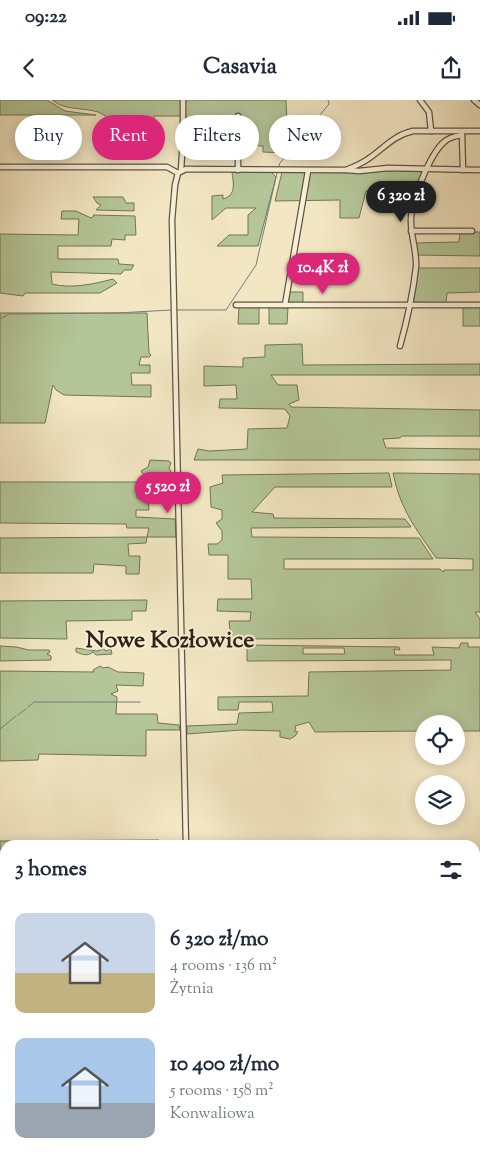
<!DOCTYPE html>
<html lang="en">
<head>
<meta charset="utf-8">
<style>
	:root { --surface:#fff; --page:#f2f2f3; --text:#1f2937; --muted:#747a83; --accent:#db2777 }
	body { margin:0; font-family:"Sorts Mill Goudy",serif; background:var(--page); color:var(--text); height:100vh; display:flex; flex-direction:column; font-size:19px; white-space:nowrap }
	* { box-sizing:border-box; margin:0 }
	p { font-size:16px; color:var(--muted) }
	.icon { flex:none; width:28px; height:28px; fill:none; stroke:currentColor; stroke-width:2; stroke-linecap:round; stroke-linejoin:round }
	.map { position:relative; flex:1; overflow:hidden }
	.panel { position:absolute; left:0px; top:740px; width:480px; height:320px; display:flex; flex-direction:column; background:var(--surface); border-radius:15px 15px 0 0; box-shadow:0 2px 12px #0003 }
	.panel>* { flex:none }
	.top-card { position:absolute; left:15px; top:15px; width:450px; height:45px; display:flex; gap:10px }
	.buttons { position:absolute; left:415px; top:615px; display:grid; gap:10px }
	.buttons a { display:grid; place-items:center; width:50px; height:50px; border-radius:50%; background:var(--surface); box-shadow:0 2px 12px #0003; font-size:25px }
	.price { position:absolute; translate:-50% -42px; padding:0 11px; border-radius:18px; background:var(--accent); color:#fff; font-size:16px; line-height:32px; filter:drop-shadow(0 1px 2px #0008) }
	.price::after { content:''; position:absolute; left:50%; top:30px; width:15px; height:11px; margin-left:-8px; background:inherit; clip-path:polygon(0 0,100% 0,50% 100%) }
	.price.current { background:#222; color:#fff }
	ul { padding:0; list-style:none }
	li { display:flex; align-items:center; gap:15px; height:125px; padding:0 15px }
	li span { display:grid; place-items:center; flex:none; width:140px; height:100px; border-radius:10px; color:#555 }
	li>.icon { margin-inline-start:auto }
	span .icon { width:60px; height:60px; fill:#fffc; stroke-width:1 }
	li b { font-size:21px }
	h2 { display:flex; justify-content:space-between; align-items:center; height:60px; padding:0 15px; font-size:21px }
	.chip { padding:0 18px; border-radius:22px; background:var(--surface); box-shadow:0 2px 12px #0003; font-size:18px; line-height:45px }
	.chip.current { background:var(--accent); color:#fff }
	.status { display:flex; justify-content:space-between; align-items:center; height:35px; padding:0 25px; background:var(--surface); direction:ltr }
	.status svg { height:14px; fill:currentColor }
	header { display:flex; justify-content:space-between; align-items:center; height:65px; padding:0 15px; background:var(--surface); font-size:22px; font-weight:700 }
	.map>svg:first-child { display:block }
</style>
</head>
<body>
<div class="status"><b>09:22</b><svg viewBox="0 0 49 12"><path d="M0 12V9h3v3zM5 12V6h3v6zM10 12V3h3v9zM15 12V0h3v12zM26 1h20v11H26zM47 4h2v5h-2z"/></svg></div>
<header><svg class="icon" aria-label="back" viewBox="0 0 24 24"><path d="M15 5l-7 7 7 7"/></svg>Casavia<svg class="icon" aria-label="share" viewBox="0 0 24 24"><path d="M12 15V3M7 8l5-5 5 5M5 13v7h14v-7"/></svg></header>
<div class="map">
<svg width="480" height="1060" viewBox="0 0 480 1060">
	<rect width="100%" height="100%" fill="#f2e6c3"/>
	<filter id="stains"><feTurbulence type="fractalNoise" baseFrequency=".004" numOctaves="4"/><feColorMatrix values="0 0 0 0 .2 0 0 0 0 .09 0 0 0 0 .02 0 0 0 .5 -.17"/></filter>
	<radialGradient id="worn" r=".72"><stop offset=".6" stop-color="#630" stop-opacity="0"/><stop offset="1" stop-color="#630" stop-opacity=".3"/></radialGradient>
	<g fill="#b4c698" stroke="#727556" fill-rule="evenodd">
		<path d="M0 0H47L65 11 96 15H0Z"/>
		<path d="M52 0H286L288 50 284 53 263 52V46L240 45 239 19H187L185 16H154L153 34 130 38C120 29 110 17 98 12 82 7 66 11 52 0Z"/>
		<path d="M376 69 420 70 422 72 415 92 366 91 359 118H340V100L275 101 282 72H358Z"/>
		<path d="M232 71 271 72 276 77 258 146H217L229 135H248V115L256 108H226L212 120V96L223 95V99C237 95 233 83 232 71Z"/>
		<path d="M93 97H123L126 103H134V111L96 110 101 105 97 103Z"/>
		<path d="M62 111H76L91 118 94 116 93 115 135 116 136 135H125V140L112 139 111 146H58V159H118L119 164 134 165 131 170H124L121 174 51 172 52 184C72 189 94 184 113 179L117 183 100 193H25L23 196 0 193V134L78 135 79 119H61Z"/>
		<path d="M460 132H480V156L416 155 414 143 459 142Z"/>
		<path d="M417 168H480V192L447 193 446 203 412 202Z"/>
		<path d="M288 192H303V203L287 202Z"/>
		<rect x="463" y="206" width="17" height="20"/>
		<path d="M239 207H259V224H238Z"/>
		<path d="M269 207H288L287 224H269Z"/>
		<path d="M0 213H147L149 253 151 255 149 257H141L139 265H150V273H131L132 285H151V297L64 295 56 290 53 285 45 323H0Z"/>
		<path d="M302 244 303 265 480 264V275H271L278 285H297L299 300 289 304 291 307 480 310V336H402L400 338 383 339 386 348 480 349V360H194L198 349 209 351 247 349 248 329 287 328 290 316 285 309 219 308 220 299H237L236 285 204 286V266L243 267V258L265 257V245Z"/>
		<path d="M150 360 169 361 171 363 169 368 171 372 167 374 162 373 143 374 141 371 148 367Z"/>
		<path d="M389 373 392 387H275L252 412 273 414 274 418 405 419 411 427 251 428 252 437 419 438 433 459H284V469H440L443 472 444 470H473V459L436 458C415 427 401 411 393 373L480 374V512H475L480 519V538L231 539 229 521H250L251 512 217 511 218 499H252L251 479H228V455H209L208 444H217L222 440V431L216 423 222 419V410L211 407 210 387 223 383 222 375Z"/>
		<path d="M0 382H145V386L138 387 137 398H148L149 410H136V417L175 419 176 437H147L146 443 128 444 129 456H140L139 474H126V466L94 464 93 473H0V438L147 437 149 428H127L126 424 0 423Z"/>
		<path d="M147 500 146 511H132V520L66 521 67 539 0 538V501Z"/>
		<path d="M461 543H468V547H480V631H456V624H424V631L315 632 309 622 295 626 296 629 294 631 298 632 295 636 290 639 280 637V631L241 630 187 634V626L237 624 239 613 273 612 272 602H239L238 610H218V597L308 596 309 572 451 570V560L247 561V545L399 547 400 550 394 549 395 555H434L432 547 459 548ZM303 548H344L345 554H303Z"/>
		<path d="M0 546 16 547 29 550H49L50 552 47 554 51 556V560L0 561Z"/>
		<path d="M76 548 97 551 104 549 106 551 111 549 112 554 96 555 93 552C87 557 82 554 76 552Z"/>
		<path d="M100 566 103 568 108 567 118 572 144 573 143 586 116 585 118 591 111 594 117 597 116 614H157L158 623 179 625 180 630H146V656L39 654 38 660 0 661V571L94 572 93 570Z"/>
		<path d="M159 740 160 745H5V749H0V741Z"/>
		<rect x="0" y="853" width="5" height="73"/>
	</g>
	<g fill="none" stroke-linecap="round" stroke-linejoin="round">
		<g stroke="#757f7b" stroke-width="1">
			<path d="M278 69 280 63 329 4 328 0"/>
			<path d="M176 210H226L256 165 277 73"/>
			<path d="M0 219 9 214 116 213 172 210"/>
			<path d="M28 607 34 602H140"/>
			<path d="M18 615 26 609"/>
			<path d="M0 629 16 616"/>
		</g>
		<defs>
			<g id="minor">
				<path d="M420 0 429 12 431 31"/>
				<path d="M474 0 480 5"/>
				<path d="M238 16V70"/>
				<path d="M462 34 463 70"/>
				<path d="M0 67H167L178 73"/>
				<path d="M181 70 183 39V0"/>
				<path d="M347 70 359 71 388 68 480 70"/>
				<path d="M178 73 175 85 172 120 186 745"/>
				<path d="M178 73 186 69 346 70C353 67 361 64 368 59 383 49 394 35 413 31H480"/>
				<path d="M411 131H472"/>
				<path d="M236 205H480"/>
				<path d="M285 205 308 71"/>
				<path d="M400 246C407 221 413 193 416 167 417 152 411 137 411 122 410 103 430 54 444 42 449 37 456 36 462 35"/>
				<path d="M0 798H5"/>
				<path d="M475 798H480"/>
				<path d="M194 1055V1060"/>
			</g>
		</defs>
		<use href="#minor" stroke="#615440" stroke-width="7"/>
		<use href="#minor" stroke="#f7efd8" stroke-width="4.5"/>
	</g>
	<g text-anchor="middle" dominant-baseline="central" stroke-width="4" stroke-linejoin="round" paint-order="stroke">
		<g font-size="24" font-weight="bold" fill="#312414" stroke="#f7efd8">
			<text x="170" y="541">Nowe Kozłowice</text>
		</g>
	</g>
	<rect width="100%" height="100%" filter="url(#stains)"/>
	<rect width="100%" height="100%" fill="url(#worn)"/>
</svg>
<div class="buttons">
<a><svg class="icon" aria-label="locate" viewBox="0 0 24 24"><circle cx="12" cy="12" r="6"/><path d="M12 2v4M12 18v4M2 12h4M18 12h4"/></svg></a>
<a><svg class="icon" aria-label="layers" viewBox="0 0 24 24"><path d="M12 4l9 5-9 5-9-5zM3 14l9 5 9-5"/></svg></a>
</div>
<b class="price current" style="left:401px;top:123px">6 320 zł</b>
<b class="price" style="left:323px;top:195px">10.4K zł</b>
<b class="price" style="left:168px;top:414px">5 520 zł</b>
<div class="top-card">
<a class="chip">Buy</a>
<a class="chip current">Rent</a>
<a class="chip">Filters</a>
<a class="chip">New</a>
</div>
<section class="panel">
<h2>3 homes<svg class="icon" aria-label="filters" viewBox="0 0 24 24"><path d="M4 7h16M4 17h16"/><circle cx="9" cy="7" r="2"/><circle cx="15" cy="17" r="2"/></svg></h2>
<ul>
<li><span style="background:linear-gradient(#c9d6e8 60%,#c2b280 0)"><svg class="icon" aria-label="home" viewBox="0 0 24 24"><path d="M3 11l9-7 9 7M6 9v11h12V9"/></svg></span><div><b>6 320 zł/mo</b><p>4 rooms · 136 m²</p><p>Żytnia</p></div></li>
<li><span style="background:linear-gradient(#a9c7e8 65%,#9aa5b1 0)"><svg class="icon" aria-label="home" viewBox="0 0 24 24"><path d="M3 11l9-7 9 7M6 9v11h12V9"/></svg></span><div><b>10 400 zł/mo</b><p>5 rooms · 158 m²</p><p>Konwaliowa</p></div></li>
</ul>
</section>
</div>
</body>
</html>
